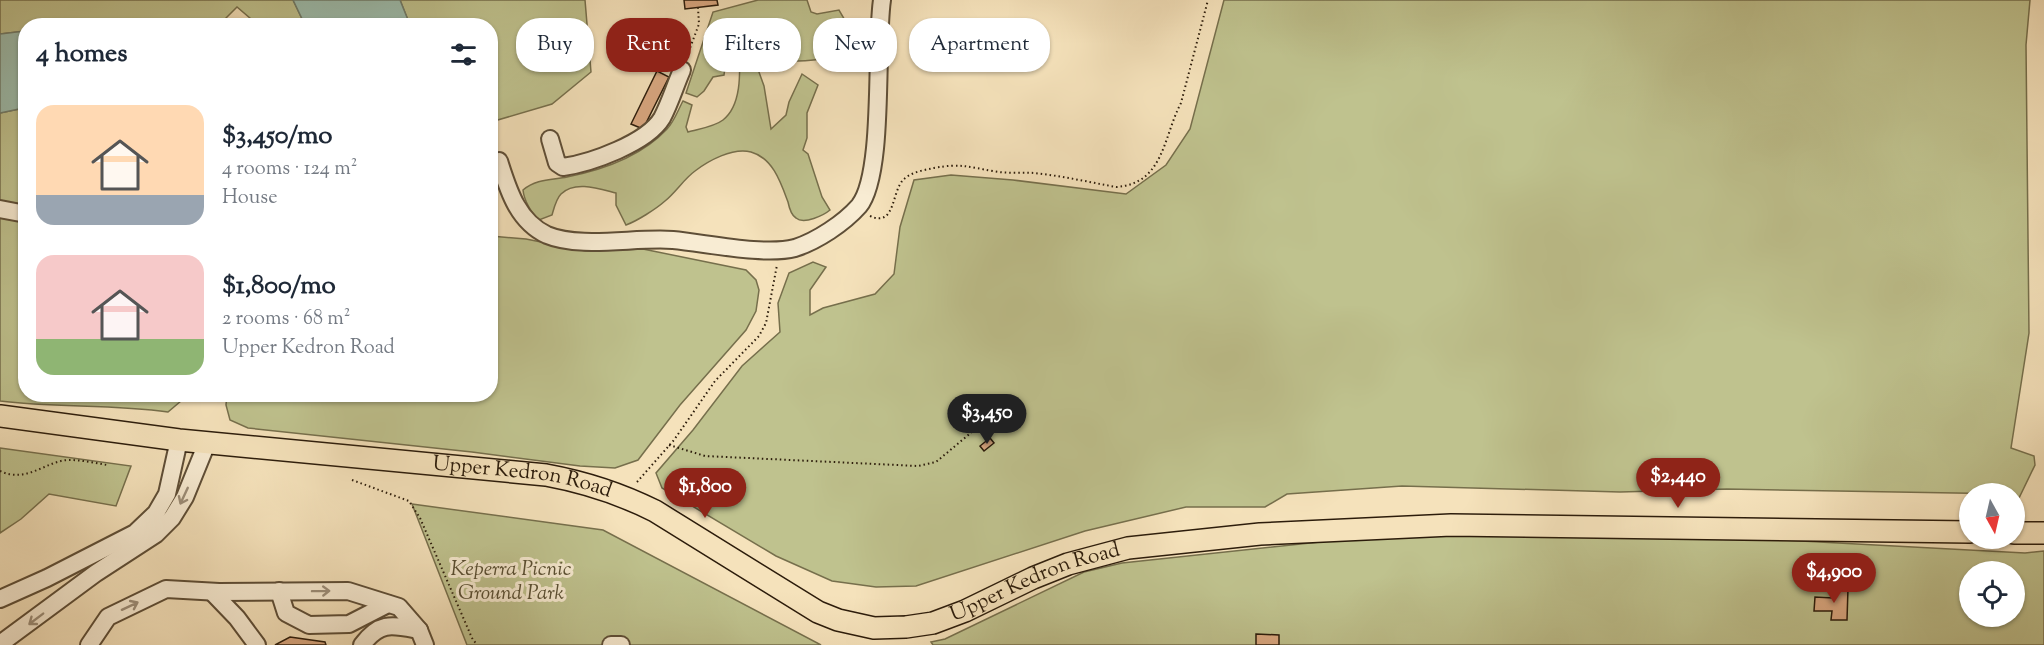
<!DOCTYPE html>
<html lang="en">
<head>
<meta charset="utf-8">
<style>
	:root { --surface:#fff; --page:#f2f2f3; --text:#1f2937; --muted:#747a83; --accent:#8f2418 }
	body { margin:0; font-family:"Sorts Mill Goudy",serif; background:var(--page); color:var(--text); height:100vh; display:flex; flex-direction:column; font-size:22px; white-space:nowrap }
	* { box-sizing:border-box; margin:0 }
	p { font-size:20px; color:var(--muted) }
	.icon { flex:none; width:33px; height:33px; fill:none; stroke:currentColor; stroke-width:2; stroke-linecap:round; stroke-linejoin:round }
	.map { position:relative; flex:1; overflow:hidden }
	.side { position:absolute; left:18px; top:18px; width:480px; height:384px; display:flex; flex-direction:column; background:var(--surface); border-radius:24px; box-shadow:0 2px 4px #0004 }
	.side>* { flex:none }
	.hud { position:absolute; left:516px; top:18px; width:570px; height:54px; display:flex; gap:12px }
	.needle { width:39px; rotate:172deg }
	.tools { position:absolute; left:1959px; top:483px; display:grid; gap:12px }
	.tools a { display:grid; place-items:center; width:66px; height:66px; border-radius:50%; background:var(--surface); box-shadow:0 2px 4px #0004; font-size:30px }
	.price { position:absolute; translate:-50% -51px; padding:0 14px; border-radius:21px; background:var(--accent); color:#fff; font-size:20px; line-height:39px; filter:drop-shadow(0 2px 3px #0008) }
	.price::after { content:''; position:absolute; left:50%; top:36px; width:18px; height:14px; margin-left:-9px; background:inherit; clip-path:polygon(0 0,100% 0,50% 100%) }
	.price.selected { background:#222; color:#fff }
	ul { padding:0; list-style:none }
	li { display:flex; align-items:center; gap:18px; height:150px; padding:0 18px }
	li span { display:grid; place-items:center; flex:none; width:168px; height:120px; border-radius:18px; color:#555 }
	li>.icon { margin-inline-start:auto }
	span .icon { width:72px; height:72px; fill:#fffc; stroke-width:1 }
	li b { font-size:26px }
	h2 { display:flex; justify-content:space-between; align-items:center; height:72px; padding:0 18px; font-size:26px }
	.tag { padding:0 21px; border-radius:24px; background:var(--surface); box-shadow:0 2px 4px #0004; font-size:21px; line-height:54px }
	.tag.selected { background:var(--accent); color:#fff }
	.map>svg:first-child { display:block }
</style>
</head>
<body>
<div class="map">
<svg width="2044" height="645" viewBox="0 0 2044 645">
	<rect width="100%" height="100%" fill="#f5e2bb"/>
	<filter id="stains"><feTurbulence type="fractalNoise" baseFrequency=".00333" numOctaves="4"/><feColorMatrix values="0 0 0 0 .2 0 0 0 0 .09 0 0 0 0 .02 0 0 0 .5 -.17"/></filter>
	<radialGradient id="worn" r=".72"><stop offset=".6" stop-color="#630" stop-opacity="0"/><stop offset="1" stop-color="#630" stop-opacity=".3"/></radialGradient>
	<g fill="#bfc28e" stroke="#766f4c" stroke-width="1.5" fill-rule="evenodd">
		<path d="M0 0H293L305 25H258L237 7 219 25 26 26 25 31 0 34Z"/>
		<path d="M400 0H585L591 72 552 104 491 122 490 26 410 25Z"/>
		<path d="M758 0H807L811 12 817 14 839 10 846 22 848 36 829 59C815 59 800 63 787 60L778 25 767 22 763 40 755 61 764 86 771 129 786 115 789 102 802 74 818 85 807 113V138L803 150 808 154 822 197 830 210C824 215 804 225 796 218 791 215 789 207 788 202 781 183 773 158 751 152 733 147 708 161 695 171 684 179 676 192 665 201 656 209 637 221 626 225L616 205V193C600 189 575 180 561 194 556 199 554 208 552 215L539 220C531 213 524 200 523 190 536 179 551 180 567 177 602 170 642 156 667 129 674 122 678 110 683 101L692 105 686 127 688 132C698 129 714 127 723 120 745 103 739 61 739 36H726L716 52 725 67 724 75 713 77 704 91 697 97 686 93 713 12Z"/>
		<path d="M1224 0H2030L2026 45 2029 333 2011 448 2034 456 2035 465 2019 498H2015L2014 494 1727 489 1620 492 1402 486 1287 494 1265 507H1186L1085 531 916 586 876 587 832 581 776 556 662 488 656 473 693 430 742 366 780 332 778 303 789 273 813 262 826 267 810 290V315L823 308 875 294 894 274 900 227 914 180 951 175 1013 180 1126 194 1166 165 1190 129Z"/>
		<path d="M25 105 26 394 188 395 168 412C112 404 56 408 0 401V113L19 109Z"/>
		<path d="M491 236 526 239 586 251 643 249 746 270 756 280 759 290 756 311 746 330 680 405 638 460 615 468 580 466 472 452 248 428 230 420 226 405 227 394H490Z"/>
		<path d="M0 448 131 466 116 506 49 494 21 519 0 533Z"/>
		<path d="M412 504 603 530 821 645H467Z"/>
		<path d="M1405 533 1782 540 2025 553 2044 551V645H933L931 642 945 639 1084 572 1122 563ZM1970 572H2014V616H1970Z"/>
	</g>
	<g fill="#9cbeaf" stroke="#6f7d6d" stroke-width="1.5">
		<path d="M293 0H400L410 25H305Z"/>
		<path d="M25 31V105L19 109 0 113V34Z"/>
	</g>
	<g fill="#daa881" stroke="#2c1c0b" stroke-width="1.5">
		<path d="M684 0H717L718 5 685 9Z"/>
		<path d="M657 71 669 77 643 129 631 124Z"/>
		<path d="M990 438 994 443 984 451 980 446Z"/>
		<path d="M1833 588H1848L1847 620H1831L1832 611H1814L1815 597 1833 598Z"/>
		<path d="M1256 634 1279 635V645H1256Z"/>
		<path d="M290 637 325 642 326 645H275Z"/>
	</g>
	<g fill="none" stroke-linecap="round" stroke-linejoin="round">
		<defs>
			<g id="minor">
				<path d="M550 139 557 163 563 167C591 163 647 143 662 118 670 103 675 86 682 70"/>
				<path d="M499 161C508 189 517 221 547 235 580 249 636 237 673 240 706 243 764 256 795 248 817 241 844 223 859 206 885 174 875 46 882 0"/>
				<path d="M0 209 26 214"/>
				<path d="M279 591 286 613 309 625 349 624 388 604"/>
				<path d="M212 592 237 618 257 645"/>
				<path d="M0 599 47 578 135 533 156 513 167 494 179 440"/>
				<path d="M0 644 96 573 156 534 172 518 185 497 207 443"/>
				<path d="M89 645 108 617 166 589 219 592 348 591 399 607 419 630 425 645"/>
				<path d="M362 645C380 621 392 625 419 630"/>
				<path d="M611 645H621"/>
			</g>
			<g id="major">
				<path id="s1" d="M0 416 179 440 546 475C584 482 619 493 655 511L818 612 838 620 874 628 906 627 933 623 965 611 1033 578 1068 564 1128 548 1260 534 1451 525 1970 532"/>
				<path d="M2014 533H2044"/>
			</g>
		</defs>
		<use href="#minor" stroke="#5e4e37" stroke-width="20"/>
		<use href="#major" stroke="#2c1c0b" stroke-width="24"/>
		<g stroke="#2c1c0b" stroke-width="2" stroke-dasharray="1.5 3" stroke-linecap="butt">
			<path d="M687 56 699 24 698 8"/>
			<path d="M870 216C896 228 891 191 904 179 912 172 924 170 934 168 961 163 968 167 993 171 1007 174 1021 172 1034 173 1062 176 1089 182 1116 187 1164 184 1163 137 1181 103L1208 0"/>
			<path d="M669 445 705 456 918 466 936 462 985 421"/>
			<path d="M0 471C27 484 47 460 69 460 82 460 95 463 107 465"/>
			<path d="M352 480 409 501 420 518 472 638 477 645"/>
			<path d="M637 482 674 440 715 381 759 336 766 323 777 265"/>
		</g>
		<use href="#minor" stroke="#f8ecd3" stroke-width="16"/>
		<use href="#major" stroke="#f5e2bb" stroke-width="21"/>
	</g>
	<defs><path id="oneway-shaft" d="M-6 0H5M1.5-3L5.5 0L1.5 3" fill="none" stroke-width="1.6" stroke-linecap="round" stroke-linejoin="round" transform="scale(1.5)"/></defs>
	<g stroke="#9c8e79">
		<use href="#oneway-shaft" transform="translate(184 496) rotate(115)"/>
		<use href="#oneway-shaft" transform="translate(321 591) rotate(-1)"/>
		<use href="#oneway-shaft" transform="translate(130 606) rotate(-25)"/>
		<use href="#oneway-shaft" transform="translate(36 619) rotate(143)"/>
	</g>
	<g text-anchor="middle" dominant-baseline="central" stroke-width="6" stroke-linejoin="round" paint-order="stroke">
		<g font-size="21" fill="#2c1c0b" stroke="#f8ecd3">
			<text stroke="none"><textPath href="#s1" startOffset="526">Upper Kedron Road</textPath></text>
			<text stroke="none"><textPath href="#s1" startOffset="1084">Upper Kedron Road</textPath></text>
		</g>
		<g font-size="21" font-style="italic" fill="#584e32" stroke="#f8ecd3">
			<text x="511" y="570">Keperra Picnic<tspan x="511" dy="24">Ground Park</tspan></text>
		</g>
	</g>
	<rect width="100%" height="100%" filter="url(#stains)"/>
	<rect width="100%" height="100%" fill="url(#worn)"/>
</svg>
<div class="tools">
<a><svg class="needle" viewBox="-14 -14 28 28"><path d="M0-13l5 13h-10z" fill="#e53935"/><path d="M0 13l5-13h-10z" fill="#747a83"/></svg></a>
<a><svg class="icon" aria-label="locate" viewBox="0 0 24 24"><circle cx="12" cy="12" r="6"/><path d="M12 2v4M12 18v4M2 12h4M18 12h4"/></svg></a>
</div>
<b class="price selected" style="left:987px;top:445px">$3,450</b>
<b class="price" style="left:1678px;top:509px">$2,440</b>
<b class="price" style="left:705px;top:519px">$1,800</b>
<b class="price" style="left:1834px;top:604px">$4,900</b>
<div class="hud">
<a class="tag">Buy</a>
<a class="tag selected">Rent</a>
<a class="tag">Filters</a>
<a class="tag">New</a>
<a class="tag">Apartment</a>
</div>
<section class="side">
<h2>4 homes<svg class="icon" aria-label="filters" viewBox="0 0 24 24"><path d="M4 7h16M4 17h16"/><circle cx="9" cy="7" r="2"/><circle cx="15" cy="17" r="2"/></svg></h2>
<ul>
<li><span style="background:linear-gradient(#ffd9b3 75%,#9aa5b1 0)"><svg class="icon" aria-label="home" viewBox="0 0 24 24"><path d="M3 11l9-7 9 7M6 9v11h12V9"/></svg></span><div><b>$3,450/mo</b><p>4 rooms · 124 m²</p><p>House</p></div></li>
<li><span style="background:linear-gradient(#f6c9c9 70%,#8fb573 0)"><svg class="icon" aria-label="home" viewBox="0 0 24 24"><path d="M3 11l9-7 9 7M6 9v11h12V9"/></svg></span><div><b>$1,800/mo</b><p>2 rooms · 68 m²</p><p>Upper Kedron Road</p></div></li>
</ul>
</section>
</div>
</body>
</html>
